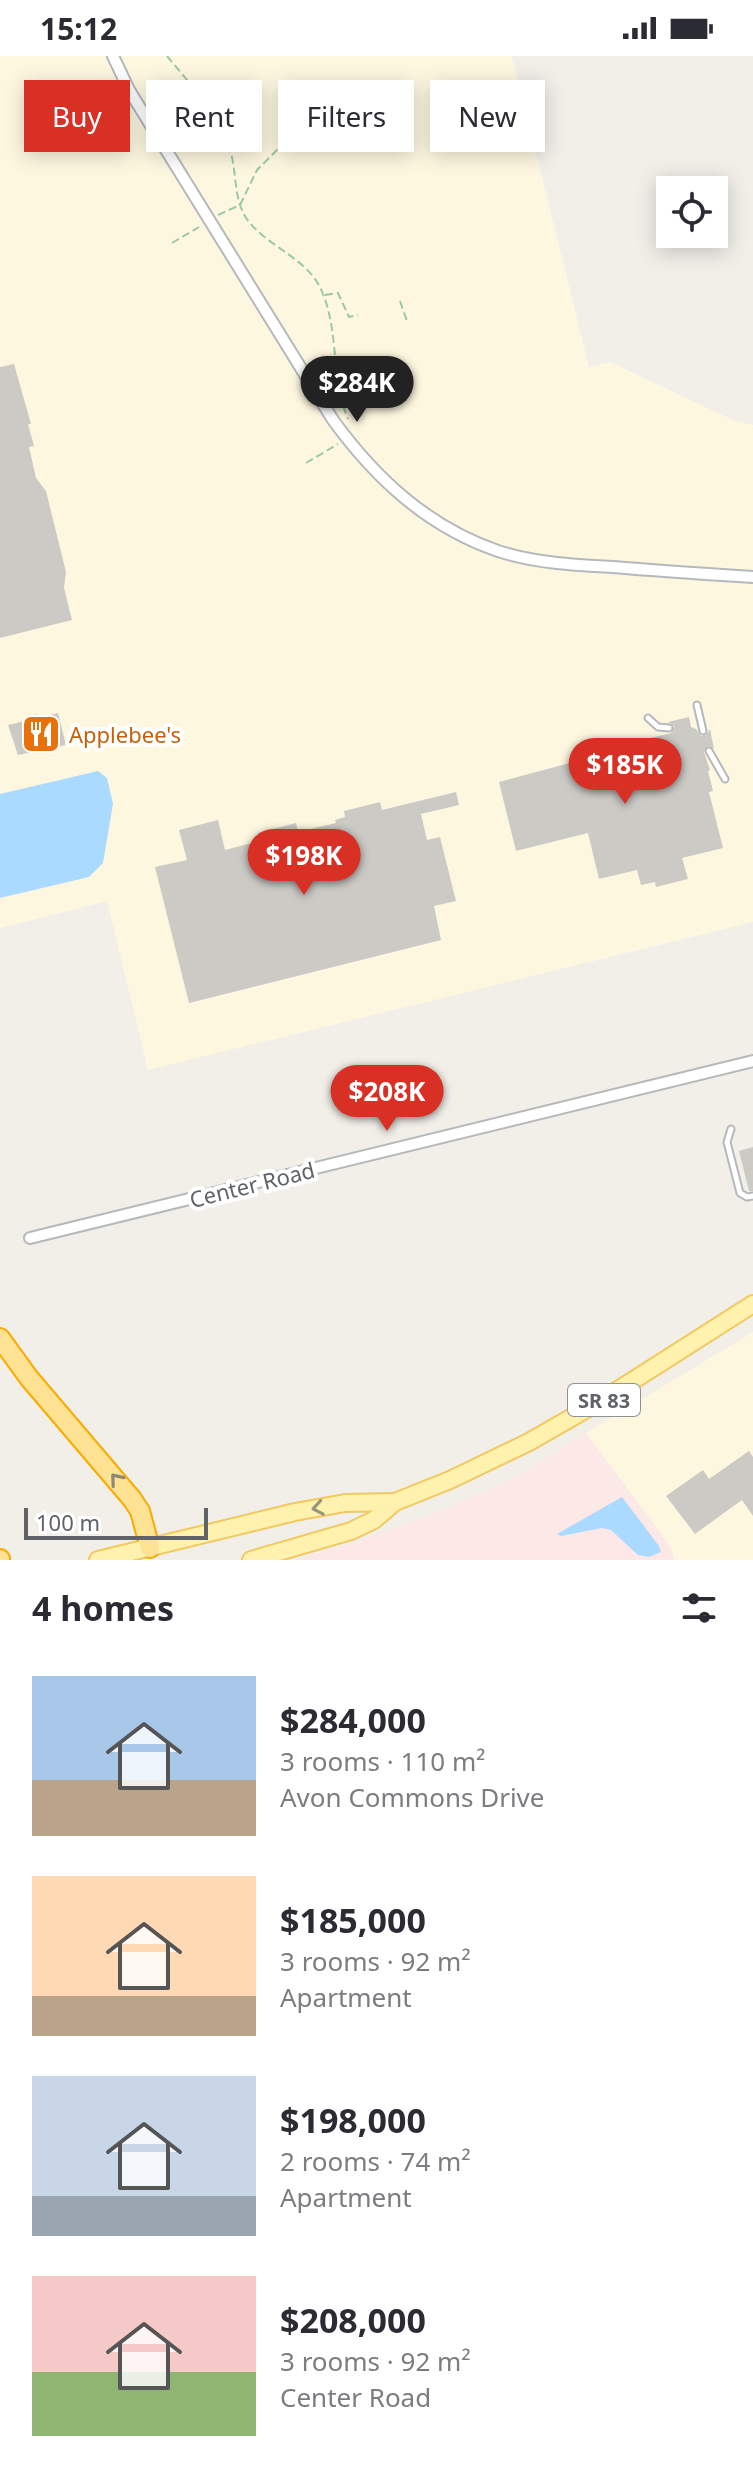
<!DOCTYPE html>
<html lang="en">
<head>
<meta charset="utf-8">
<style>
	:root { --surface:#fff; --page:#f2f2f3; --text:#2b2b33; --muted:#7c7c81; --accent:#d93025 }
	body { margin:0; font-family:"Noto Sans",sans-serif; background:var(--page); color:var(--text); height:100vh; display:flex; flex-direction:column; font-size:30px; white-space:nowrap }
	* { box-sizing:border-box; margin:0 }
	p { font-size:26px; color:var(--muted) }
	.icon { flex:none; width:44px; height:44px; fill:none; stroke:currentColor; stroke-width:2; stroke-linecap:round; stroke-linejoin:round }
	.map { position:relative; height:1504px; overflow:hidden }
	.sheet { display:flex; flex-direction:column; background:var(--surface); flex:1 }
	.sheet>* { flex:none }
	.top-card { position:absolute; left:24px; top:24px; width:706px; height:72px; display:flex; gap:16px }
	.controls { position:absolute; left:656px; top:120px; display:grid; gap:16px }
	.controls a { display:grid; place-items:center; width:72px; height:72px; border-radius:0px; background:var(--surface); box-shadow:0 4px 20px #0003; font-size:40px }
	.scale { position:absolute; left:24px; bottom:20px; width:184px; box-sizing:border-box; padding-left:8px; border:4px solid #5f6368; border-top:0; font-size:22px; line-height:28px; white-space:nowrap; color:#5f6368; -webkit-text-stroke:6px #fff; paint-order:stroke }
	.price { position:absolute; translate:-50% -68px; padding:0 18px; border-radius:28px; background:var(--accent); color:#fff; font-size:26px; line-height:52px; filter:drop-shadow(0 2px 4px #0008) }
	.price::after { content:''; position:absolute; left:50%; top:48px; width:24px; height:18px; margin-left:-12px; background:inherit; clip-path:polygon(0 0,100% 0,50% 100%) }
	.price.on { background:#222; color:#fff }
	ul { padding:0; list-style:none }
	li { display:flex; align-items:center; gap:24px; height:200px; padding:0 32px }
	li span { display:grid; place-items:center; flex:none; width:224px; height:160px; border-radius:0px; color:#555 }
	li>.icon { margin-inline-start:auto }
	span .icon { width:96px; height:96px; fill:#fffc; stroke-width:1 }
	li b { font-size:34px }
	h2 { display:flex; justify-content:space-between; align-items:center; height:96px; padding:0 32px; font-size:34px }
	.tag { padding:0 28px; border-radius:0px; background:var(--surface); box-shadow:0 4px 20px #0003; font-size:28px; line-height:72px }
	.tag.on { background:var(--accent); color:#fff }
	.status { display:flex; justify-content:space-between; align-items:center; height:56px; padding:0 40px; background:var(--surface); direction:ltr }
	.status svg { height:22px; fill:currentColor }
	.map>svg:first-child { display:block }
</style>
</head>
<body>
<div class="status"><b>15:12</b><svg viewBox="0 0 49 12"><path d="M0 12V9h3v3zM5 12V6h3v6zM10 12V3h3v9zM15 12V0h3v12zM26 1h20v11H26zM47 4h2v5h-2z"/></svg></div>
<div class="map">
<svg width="753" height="1504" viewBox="0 0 753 1504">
	<rect width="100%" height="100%" fill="#f1efe8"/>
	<g fill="#fef7e0">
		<path d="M0 0H512L589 311 610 306 733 364 753 369V866L148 1014 107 845 0 872Z"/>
		<path d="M753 1276V1504H674L671 1492 586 1377Z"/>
	</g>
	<path fill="#fce8e6" d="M586 1377 671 1492 674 1504H295L353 1487 430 1459 516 1421Z"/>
	<g fill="#aadaff">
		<path d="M98 715 107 722 113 748 103 807 89 821 0 842V738Z"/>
		<path d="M622 1441 659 1490 661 1496 649 1501 638 1499 611 1474 602 1472 561 1480 557 1478Z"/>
	</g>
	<g fill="#cccac5">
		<path d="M14 308 31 368H28L34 390 29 391 36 422 46 435 66 516 64 532 72 564 0 582V311Z"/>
		<path d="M58 657 66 689 18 699 8 669 29 664 28 661 37 658 38 662Z"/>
		<path d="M689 661 691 671 696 673 701 680 706 679 710 673 714 693 708 690 704 696 710 714 708 715 713 735 709 736 723 792 682 802 688 823 656 831 655 826 641 829 637 814 599 823 588 777 516 795 499 726 611 696 610 692 671 677 674 670 668 666Z"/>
		<path d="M456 736 459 749 421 758 427 784 440 781 456 845 434 850 441 884 189 947 155 811 187 804 179 774 218 764 225 794 260 785 258 777 296 767 298 776 336 767 335 764 345 761 344 755 380 746 382 754Z"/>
		<path d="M753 1091V1135H749L739 1095Z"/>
		<path d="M749 1395 753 1401V1460L742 1444 695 1478 666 1440 703 1414 709 1423Z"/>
	</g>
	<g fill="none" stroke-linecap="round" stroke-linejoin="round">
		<defs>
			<g id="service">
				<path d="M317 56 358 41"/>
				<path d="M697 649 703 675"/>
				<path d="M648 662 658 671 669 672"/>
				<path d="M709 695 725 723"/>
				<path d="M731 1073 727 1086 740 1137 747 1141 753 1140"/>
			</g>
			<g id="minor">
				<path d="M113 0 129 34 333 364C376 423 428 471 498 495 535 507 574 509 613 511 659 515 706 518 753 521"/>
				<path d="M30 1182 753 1005"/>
			</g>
			<g id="primary">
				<path d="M98 1504 295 1456 345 1447 395 1446"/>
				<path d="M251 1504 351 1475 374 1464 395 1446 450 1424 529 1386 604 1343 753 1248"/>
			</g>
			<g id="motorway">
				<path d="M0 1282 29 1322 132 1443 140 1455 150 1492"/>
				<path d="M0 1503V1504"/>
			</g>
		</defs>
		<use href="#service" stroke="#b5b8bc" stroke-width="9"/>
		<use href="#minor" stroke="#b5b8bc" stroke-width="14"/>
		<use href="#primary" stroke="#f2c960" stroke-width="20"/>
		<use href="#motorway" stroke="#f9ab00" stroke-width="22"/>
		<g stroke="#9cc7a9" stroke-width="2" stroke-dasharray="8 4" stroke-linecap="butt">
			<path d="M167 0C190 28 217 56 229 91 238 115 232 145 249 166 271 193 310 203 323 238 339 278 331 323 348 363"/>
			<path d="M218 159 240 149 257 114 278 93 332 71 347 62"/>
			<path d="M172 187 199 171"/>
			<path d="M325 239 338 237 349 261 358 259"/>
			<path d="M400 245 407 265"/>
			<path d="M338 315 359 341 374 337"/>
			<path d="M306 407 338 388"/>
		</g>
		<use href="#service" stroke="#fff" stroke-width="5"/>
		<use href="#minor" stroke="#fff" stroke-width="10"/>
		<use href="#primary" stroke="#fff2af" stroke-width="16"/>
		<use href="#motorway" stroke="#fde293" stroke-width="18"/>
	</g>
	<defs><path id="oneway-chevron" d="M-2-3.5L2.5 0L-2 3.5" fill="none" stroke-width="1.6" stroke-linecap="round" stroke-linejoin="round" transform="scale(2)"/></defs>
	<use stroke="#8e8975" href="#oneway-chevron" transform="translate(116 1423) rotate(-130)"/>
	<use stroke="#979581" href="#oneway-chevron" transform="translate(318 1452) rotate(170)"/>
	<defs>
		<symbol id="restaurant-square" viewBox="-11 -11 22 22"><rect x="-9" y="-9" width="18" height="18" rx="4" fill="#e8710a" stroke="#fff"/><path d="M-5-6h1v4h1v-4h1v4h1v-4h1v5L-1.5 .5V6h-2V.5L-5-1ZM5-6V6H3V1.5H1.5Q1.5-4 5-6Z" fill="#fff"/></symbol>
	</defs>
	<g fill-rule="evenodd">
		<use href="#restaurant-square" x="19" y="656" width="44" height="44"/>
	</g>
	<g text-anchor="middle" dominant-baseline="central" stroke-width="8" stroke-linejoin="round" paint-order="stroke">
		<rect fill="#fff" stroke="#8f9295" stroke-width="2" x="568" y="1328" width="72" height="32" rx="6"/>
		<g font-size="20" font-weight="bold" fill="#5f6368">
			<text x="604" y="1344">SR 83</text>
		</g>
		<g font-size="22" fill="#c56008" stroke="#fff" text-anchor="start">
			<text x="69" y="678">Applebee's</text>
		</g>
		<g font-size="22" fill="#5f6368" stroke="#fff">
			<text transform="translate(252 1128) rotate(-14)">Center Road</text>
		</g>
	</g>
</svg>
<div class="controls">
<a><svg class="icon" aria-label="locate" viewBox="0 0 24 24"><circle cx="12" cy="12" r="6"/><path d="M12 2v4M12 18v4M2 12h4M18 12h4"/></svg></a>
</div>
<div class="scale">100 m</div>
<b class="price on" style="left:357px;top:368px">$284K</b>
<b class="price" style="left:625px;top:750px">$185K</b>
<b class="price" style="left:304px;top:841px">$198K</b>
<b class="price" style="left:387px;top:1077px">$208K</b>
<div class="top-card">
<a class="tag on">Buy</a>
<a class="tag">Rent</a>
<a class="tag">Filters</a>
<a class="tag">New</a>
</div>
</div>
<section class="sheet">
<h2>4 homes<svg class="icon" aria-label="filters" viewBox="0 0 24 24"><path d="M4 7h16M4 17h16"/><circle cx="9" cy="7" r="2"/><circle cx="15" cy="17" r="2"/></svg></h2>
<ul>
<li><span style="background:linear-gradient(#a9c7e8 65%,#b9a48a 0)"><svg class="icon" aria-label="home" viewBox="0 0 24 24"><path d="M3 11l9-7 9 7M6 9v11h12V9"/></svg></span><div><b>$284,000</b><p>3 rooms · 110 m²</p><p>Avon Commons Drive</p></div></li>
<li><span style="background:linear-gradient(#ffd9b3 75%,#b9a48a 0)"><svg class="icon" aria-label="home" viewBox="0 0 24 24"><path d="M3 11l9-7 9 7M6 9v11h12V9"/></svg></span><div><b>$185,000</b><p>3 rooms · 92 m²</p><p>Apartment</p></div></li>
<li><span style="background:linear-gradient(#c9d6e8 75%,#9aa5b1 0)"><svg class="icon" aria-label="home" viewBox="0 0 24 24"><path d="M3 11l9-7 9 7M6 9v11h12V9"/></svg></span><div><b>$198,000</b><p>2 rooms · 74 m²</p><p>Apartment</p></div></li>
<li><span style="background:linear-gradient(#f6c9c9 60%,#8fb573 0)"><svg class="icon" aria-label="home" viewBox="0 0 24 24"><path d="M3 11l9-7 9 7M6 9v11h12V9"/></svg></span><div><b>$208,000</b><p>3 rooms · 92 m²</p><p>Center Road</p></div></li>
</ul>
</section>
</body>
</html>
